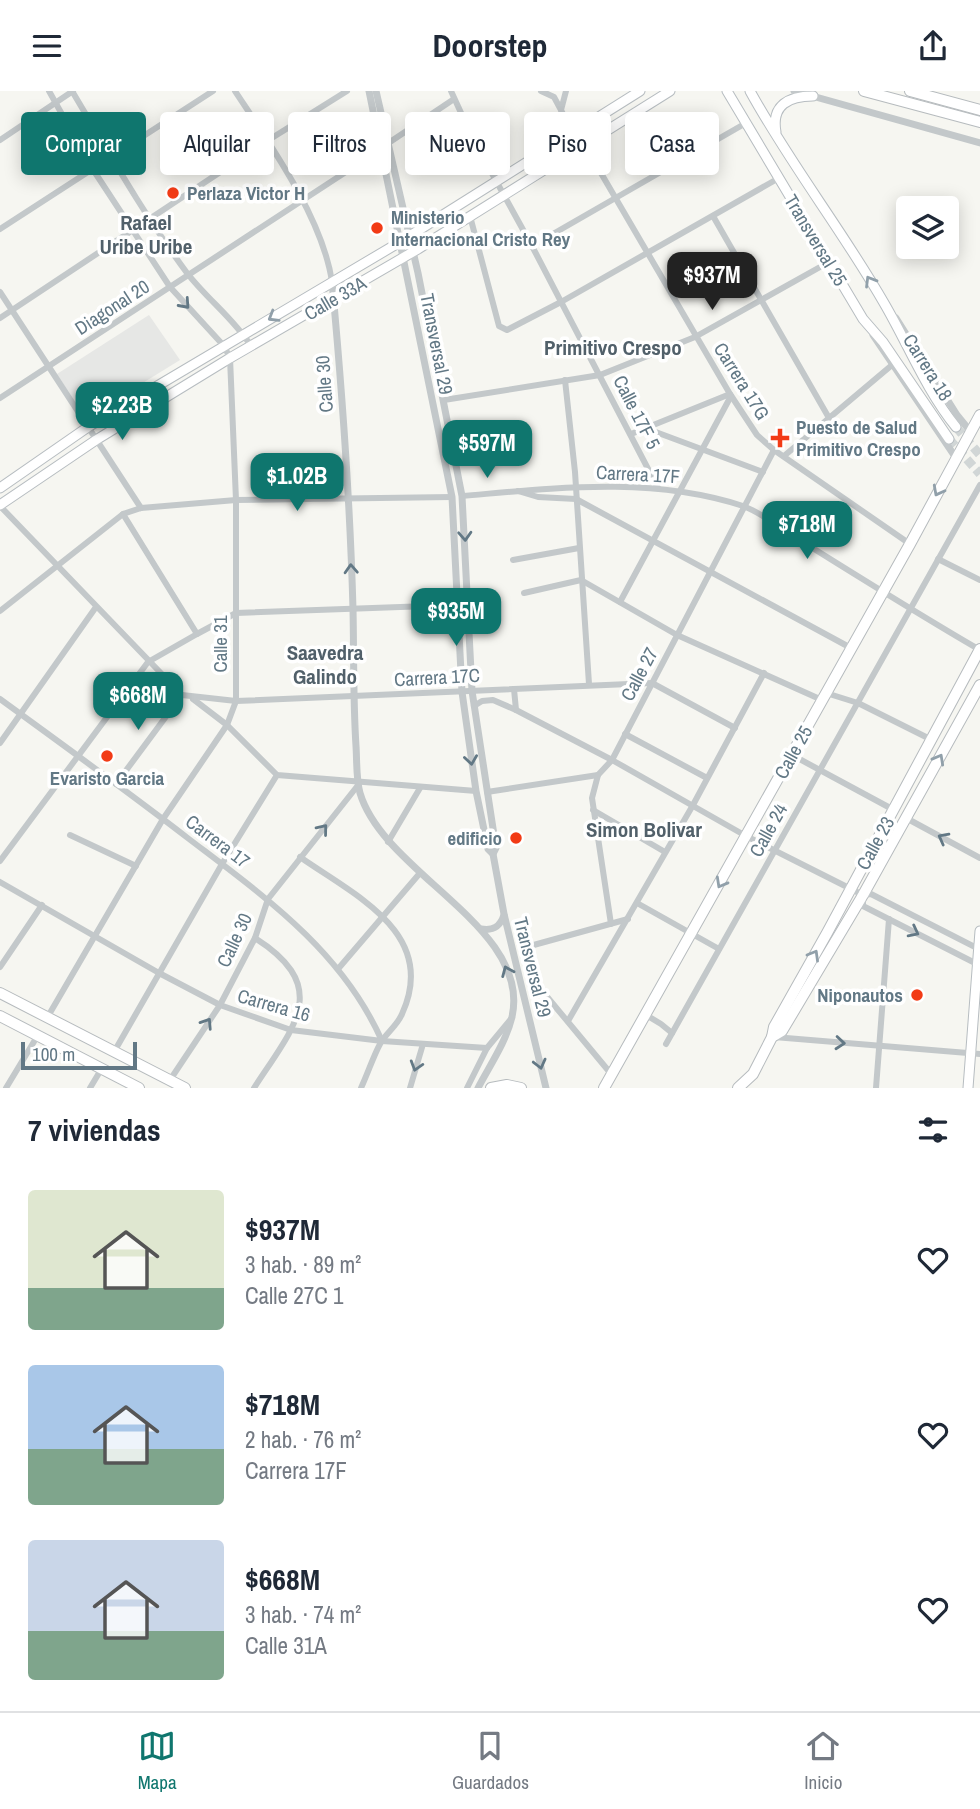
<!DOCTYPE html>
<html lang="es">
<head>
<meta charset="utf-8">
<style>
	:root { --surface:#fff; --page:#f2f2f3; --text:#1f2937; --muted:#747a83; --line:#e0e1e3; --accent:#0f766e }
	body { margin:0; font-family:"Archivo Narrow",sans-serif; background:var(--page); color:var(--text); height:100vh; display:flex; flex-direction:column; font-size:26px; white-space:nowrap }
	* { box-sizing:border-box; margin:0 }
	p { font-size:23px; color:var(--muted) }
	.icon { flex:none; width:38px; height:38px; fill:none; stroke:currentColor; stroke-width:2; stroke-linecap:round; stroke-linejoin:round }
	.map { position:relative; height:997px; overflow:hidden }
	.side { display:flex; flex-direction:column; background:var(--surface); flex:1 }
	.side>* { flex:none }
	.banner { position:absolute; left:21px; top:21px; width:938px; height:63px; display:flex; gap:14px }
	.controls { position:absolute; left:896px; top:105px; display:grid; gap:14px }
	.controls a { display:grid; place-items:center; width:63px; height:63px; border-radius:7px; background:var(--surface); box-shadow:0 4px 18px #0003; font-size:35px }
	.scale { position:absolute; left:21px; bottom:18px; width:116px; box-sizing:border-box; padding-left:7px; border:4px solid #627885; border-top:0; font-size:19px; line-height:24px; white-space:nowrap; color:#627885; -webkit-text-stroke:5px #fff; paint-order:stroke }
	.price { position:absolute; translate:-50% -60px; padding:0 16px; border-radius:14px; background:var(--accent); color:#fff; font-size:23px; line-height:46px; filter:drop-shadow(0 2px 4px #0008) }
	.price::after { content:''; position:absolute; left:50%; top:42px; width:21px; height:16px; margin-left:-10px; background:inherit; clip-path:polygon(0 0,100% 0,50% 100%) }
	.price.active { background:#222; color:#fff }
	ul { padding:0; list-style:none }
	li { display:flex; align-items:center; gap:21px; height:175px; padding:0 28px }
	li span { display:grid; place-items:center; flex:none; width:196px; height:140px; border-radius:7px; color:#555 }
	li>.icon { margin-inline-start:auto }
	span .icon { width:84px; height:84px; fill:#fffc; stroke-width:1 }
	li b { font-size:30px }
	h2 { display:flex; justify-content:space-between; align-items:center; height:84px; padding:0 28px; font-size:30px }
	.tag { padding:0 24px; border-radius:7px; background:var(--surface); box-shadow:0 4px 18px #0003; font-size:24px; line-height:63px }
	.tag.active { background:var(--accent); color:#fff }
	header { display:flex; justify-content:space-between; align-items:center; height:91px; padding:0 28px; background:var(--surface); font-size:32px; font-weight:800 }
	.tabs { display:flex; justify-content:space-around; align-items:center; height:98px; border-top:2px solid var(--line); background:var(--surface); font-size:19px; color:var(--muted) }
	.tabs a { display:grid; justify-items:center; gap:4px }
	.tabs .active { color:var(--accent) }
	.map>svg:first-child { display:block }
</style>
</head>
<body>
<header><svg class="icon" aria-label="menu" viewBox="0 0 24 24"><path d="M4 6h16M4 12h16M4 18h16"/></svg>Doorstep<svg class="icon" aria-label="share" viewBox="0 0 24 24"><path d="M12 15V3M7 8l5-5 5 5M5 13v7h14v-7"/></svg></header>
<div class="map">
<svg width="980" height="997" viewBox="0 0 980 997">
	<rect width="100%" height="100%" fill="#f6f6f1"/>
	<path fill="#e6e7e5" d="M149 224 180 269 86 327 57 283Z"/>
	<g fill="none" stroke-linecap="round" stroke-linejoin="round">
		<g stroke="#d1d6d6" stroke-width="9" stroke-dasharray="9 4.5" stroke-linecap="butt">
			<path d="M956 336 980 364"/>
			<path d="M949 348 980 383"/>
		</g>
		<defs>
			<g id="secondary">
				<path d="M727 0 863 228 883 251 949 348"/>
				<path d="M750 0C790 73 842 139 884 212 908 253 926 299 956 336"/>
				<path d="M776 41C771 14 789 5 813 5"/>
				<path d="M0 397 88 336 400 151 640 0"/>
				<path d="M0 414 96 349 230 267 418 158 670 0"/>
				<path d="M968 997 980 840"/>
			</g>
			<g id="primary">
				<path d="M864 0 980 31"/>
				<path d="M910 0 980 19"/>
				<path d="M0 902 185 997"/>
				<path d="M0 925 139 997"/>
				<path d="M772 946 774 936 827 842 980 558"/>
				<path d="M491 997 507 994 521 997"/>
				<path d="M604 997 910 453 980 324"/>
				<path d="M738 997 753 983 772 946 782 940 863 804 980 594"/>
			</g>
		</defs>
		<use href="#secondary" stroke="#b7bdc1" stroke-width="11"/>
		<use href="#primary" stroke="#b6bbbe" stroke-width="12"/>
		<g stroke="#c3c8ca" stroke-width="6">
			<path d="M72 0C109 62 144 124 187 182 207 208 234 228 251 255"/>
			<path d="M235 0C270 53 323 128 332 191"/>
			<path d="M451 0 473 48 532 155 658 397"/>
			<path d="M541 0 554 6 561 19"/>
			<path d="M566 0 561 19 573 43"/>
			<path d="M0 49 73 0"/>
			<path d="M387 53 454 8"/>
			<path d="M584 53 730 303 757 344 774 359 910 453"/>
			<path d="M470 125 499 235 507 239 561 211 779 87"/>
			<path d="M713 125 829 327"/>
			<path d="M0 138 213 0"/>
			<path d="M532 155 746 32"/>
			<path d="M0 201 141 417"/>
			<path d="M0 227 267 50 347 0"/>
			<path d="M565 289 575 381 589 593"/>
			<path d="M0 307 381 58"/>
			<path d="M444 309 600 284 695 246 829 171"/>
			<path d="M645 337 763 381"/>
			<path d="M631 343 730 303"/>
			<path d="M784 365 892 274"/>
			<path d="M518 400 538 406 576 408 851 557"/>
			<path d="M462 405C556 397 651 385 743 415 763 422 792 445 811 456 867 491 923 526 980 559"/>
			<path d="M0 415 182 604 236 610 652 592 735 637"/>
			<path d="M123 423 197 543"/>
			<path d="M938 468 980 489"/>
			<path d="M513 469 579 457"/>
			<path d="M524 502 581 489 677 544 822 609"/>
			<path d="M620 511 731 305"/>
			<path d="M0 520 123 423 141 417 236 409 452 406"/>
			<path d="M514 598 516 619"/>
			<path d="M826 602 858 612 930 648"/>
			<path d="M0 608C63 654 127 700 189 748 265 806 342 860 382 950"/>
			<path d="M193 608 227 634 277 684 476 700"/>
			<path d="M474 615 482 610 493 609 516 619 612 669 746 745 863 804 871 803 979 858"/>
			<path d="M625 643 707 687"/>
			<path d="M0 652 96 516"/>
			<path d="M792 664 894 719"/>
			<path d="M116 693 182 604"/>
			<path d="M487 701 598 684"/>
			<path d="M593 719 665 761"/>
			<path d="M906 727 980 767"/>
			<path d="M70 744 136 775"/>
			<path d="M388 751 420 697"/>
			<path d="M300 766C354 804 439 842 402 923 397 935 386 942 380 953 373 966 368 982 361 997"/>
			<path d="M0 770 148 571 197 543 236 522 456 514"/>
			<path d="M0 791 159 882 220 914 291 939 382 950 487 957"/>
			<path d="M863 806V815L977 873"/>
			<path d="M637 812 719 858"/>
			<path d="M611 833 592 707 598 684 612 669 774 359"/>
			<path d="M530 855 628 828"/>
			<path d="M0 876 42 814"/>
			<path d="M338 878 420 782"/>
			<path d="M534 890 612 984"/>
			<path d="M646 924 661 933 672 942"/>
			<path d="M47 927 163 728 227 634 236 610V409L230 267 224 255 170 196 92 77 49 0"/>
			<path d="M568 930 693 714 764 582"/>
			<path d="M774 946 980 963"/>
			<path d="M666 953 980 394"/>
			<path d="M114 961 222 773 277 684"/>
			<path d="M170 989 220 914 255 847 268 808 359 693"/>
			<path d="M6 997 38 944"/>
			<path d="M90 997 102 977"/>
			<path d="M254 997C292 938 334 897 255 847"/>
			<path d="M410 997 423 953"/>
			<path d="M467 997 487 957 511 928"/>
			<path d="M876 997 889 828"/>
		</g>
		<g stroke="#c3c8ca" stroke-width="7">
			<path d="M369 0 452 406 462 601 476 700 488 758 493 763 504 823 546 997"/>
			<path d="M376 0 418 182 462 405 472 600 496 757 493 763"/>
			<path d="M794 0 980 52"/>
			<path d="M332 191C342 299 350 409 353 518 354 564 353 609 356 655 357 670 356 688 360 702 384 783 532 836 512 926 506 951 490 974 478 997"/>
			<path d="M896 227 957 324 970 340"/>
			<path d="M873 244 956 367"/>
			<path d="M481 838C493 840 500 836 504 824"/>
		</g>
		<use href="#secondary" stroke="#fff" stroke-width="9"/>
		<use href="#primary" stroke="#fff" stroke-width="10"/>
	</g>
	<defs><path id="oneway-chevron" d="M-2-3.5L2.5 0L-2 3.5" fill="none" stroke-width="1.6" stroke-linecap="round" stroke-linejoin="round" transform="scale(1.75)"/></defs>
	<g stroke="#91a0aa">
		<use href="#oneway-chevron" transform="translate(870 190) rotate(-121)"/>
		<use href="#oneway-chevron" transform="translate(273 226) rotate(149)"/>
		<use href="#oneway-chevron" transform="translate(938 400) rotate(118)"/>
		<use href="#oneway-chevron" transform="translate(939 668) rotate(-61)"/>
		<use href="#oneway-chevron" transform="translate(721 792) rotate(119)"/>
		<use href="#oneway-chevron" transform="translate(814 864) rotate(-60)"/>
	</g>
	<g stroke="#627885">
		<use href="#oneway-chevron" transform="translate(185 213) rotate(48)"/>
		<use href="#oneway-chevron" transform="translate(465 445) rotate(87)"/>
		<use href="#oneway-chevron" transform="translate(351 478) rotate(-93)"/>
		<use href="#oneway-chevron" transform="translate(471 669) rotate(82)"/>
		<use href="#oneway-chevron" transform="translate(323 738) rotate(-51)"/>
		<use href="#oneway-chevron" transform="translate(943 747) rotate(-152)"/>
		<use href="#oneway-chevron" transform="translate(914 841) rotate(27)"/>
		<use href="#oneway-chevron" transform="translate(507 880) rotate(-113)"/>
		<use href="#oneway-chevron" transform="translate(207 932) rotate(-57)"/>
		<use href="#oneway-chevron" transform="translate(840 952) rotate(5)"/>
		<use href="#oneway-chevron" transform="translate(540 973) rotate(76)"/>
		<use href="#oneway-chevron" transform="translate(416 975) rotate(107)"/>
	</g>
	<g fill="#f23b16" stroke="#fff" stroke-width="2.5">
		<circle cx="173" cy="102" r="7"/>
		<circle cx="377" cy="137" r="7"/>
		<path d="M776.5 336.5h7v7h7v7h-7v7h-7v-7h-7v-7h7z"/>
		<circle cx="107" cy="665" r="7"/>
		<circle cx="516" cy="747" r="7"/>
		<circle cx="917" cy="904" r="7"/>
	</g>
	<g text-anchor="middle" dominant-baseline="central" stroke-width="7" stroke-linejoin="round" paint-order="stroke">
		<g font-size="19" font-weight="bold" fill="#627885" stroke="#fff" text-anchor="start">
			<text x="187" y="102">Perlaza Victor H</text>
			<text x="391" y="126">Ministerio<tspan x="391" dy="22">Internacional Cristo Rey</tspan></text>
			<text x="796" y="336">Puesto de Salud<tspan x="796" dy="22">Primitivo Crespo</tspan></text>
			<text x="107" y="687" text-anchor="middle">Evaristo Garcia</text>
			<text x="502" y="747" text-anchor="end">edificio</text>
			<text x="903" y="904" text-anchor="end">Niponautos</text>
		</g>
		<g font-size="19" fill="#627885" stroke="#fff">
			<text transform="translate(816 149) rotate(59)">Transversal 25</text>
			<text transform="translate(335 207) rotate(-30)">Calle 33A</text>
			<text transform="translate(112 216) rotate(-33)">Diagonal 20</text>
			<text transform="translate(437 253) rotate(79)">Transversal 29</text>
			<text transform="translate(928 276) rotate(58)">Carrera 18</text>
			<text transform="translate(742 290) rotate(58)">Carrera 17G</text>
			<text transform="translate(324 293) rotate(-94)">Calle 30</text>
			<text transform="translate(637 321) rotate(63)">Calle 17F 5</text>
			<text transform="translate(638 383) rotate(3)">Carrera 17F</text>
			<text transform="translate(220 553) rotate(-90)">Calle 31</text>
			<text transform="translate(639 583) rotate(-62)">Calle 27</text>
			<text transform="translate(437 586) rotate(-3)">Carrera 17C</text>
			<text transform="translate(793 661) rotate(-61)">Calle 25</text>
			<text transform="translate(768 739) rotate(-61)">Calle 24</text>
			<text transform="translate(218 750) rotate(37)">Carrera 17</text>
			<text transform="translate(875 752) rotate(-61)">Calle 23</text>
			<text transform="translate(234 849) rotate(-65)">Calle 30</text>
			<text transform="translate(533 876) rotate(76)">Transversal 29</text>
			<text transform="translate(274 914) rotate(16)">Carrera 16</text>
		</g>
		<g font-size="21" font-weight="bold" fill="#51606a" stroke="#fff">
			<text x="146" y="131">Rafael<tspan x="146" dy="24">Uribe Uribe</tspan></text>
			<text x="613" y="256">Primitivo Crespo</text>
			<text x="325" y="561">Saavedra<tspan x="325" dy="24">Galindo</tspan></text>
			<text x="644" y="738">Simon Bolivar</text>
		</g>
	</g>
</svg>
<div class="controls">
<a><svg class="icon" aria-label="layers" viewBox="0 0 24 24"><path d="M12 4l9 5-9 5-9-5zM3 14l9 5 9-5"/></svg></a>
</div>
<div class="scale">100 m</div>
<b class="price active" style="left:712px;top:221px">$937M</b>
<b class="price" style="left:122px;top:351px">$2.23B</b>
<b class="price" style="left:487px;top:389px">$597M</b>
<b class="price" style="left:297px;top:422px">$1.02B</b>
<b class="price" style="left:807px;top:470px">$718M</b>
<b class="price" style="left:456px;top:557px">$935M</b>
<b class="price" style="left:138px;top:641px">$668M</b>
<div class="banner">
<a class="tag active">Comprar</a>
<a class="tag">Alquilar</a>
<a class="tag">Filtros</a>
<a class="tag">Nuevo</a>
<a class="tag">Piso</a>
<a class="tag">Casa</a>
</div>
</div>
<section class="side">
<h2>7 viviendas<svg class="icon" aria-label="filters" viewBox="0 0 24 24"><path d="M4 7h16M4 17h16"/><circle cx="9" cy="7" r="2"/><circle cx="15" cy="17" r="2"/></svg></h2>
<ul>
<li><span style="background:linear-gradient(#dfe7d0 70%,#7fa58c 0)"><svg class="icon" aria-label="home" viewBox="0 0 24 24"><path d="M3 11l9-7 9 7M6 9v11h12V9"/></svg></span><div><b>$937M</b><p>3 hab. · 89 m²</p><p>Calle 27C 1</p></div><svg class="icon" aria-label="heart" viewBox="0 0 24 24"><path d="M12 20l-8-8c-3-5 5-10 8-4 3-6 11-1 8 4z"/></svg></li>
<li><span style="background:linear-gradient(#a9c7e8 60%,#7fa58c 0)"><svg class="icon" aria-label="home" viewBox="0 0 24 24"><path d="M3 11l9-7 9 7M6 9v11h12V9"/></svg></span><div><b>$718M</b><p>2 hab. · 76 m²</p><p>Carrera 17F</p></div><svg class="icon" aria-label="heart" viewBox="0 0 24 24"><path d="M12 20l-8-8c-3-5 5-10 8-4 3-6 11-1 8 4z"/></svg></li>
<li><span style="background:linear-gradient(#c9d6e8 65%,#7fa58c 0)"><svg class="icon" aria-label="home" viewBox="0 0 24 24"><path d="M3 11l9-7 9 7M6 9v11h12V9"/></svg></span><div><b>$668M</b><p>3 hab. · 74 m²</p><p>Calle 31A</p></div><svg class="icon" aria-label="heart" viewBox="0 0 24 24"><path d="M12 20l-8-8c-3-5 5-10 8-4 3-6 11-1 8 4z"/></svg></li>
</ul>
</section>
<nav class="tabs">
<a class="active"><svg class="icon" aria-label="map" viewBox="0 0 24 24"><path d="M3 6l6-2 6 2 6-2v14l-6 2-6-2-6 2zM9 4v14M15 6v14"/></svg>Mapa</a>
<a><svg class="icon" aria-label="saved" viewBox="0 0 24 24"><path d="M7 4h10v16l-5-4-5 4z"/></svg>Guardados</a>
<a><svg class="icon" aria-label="home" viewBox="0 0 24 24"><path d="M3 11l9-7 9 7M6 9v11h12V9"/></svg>Inicio</a>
</nav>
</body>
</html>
